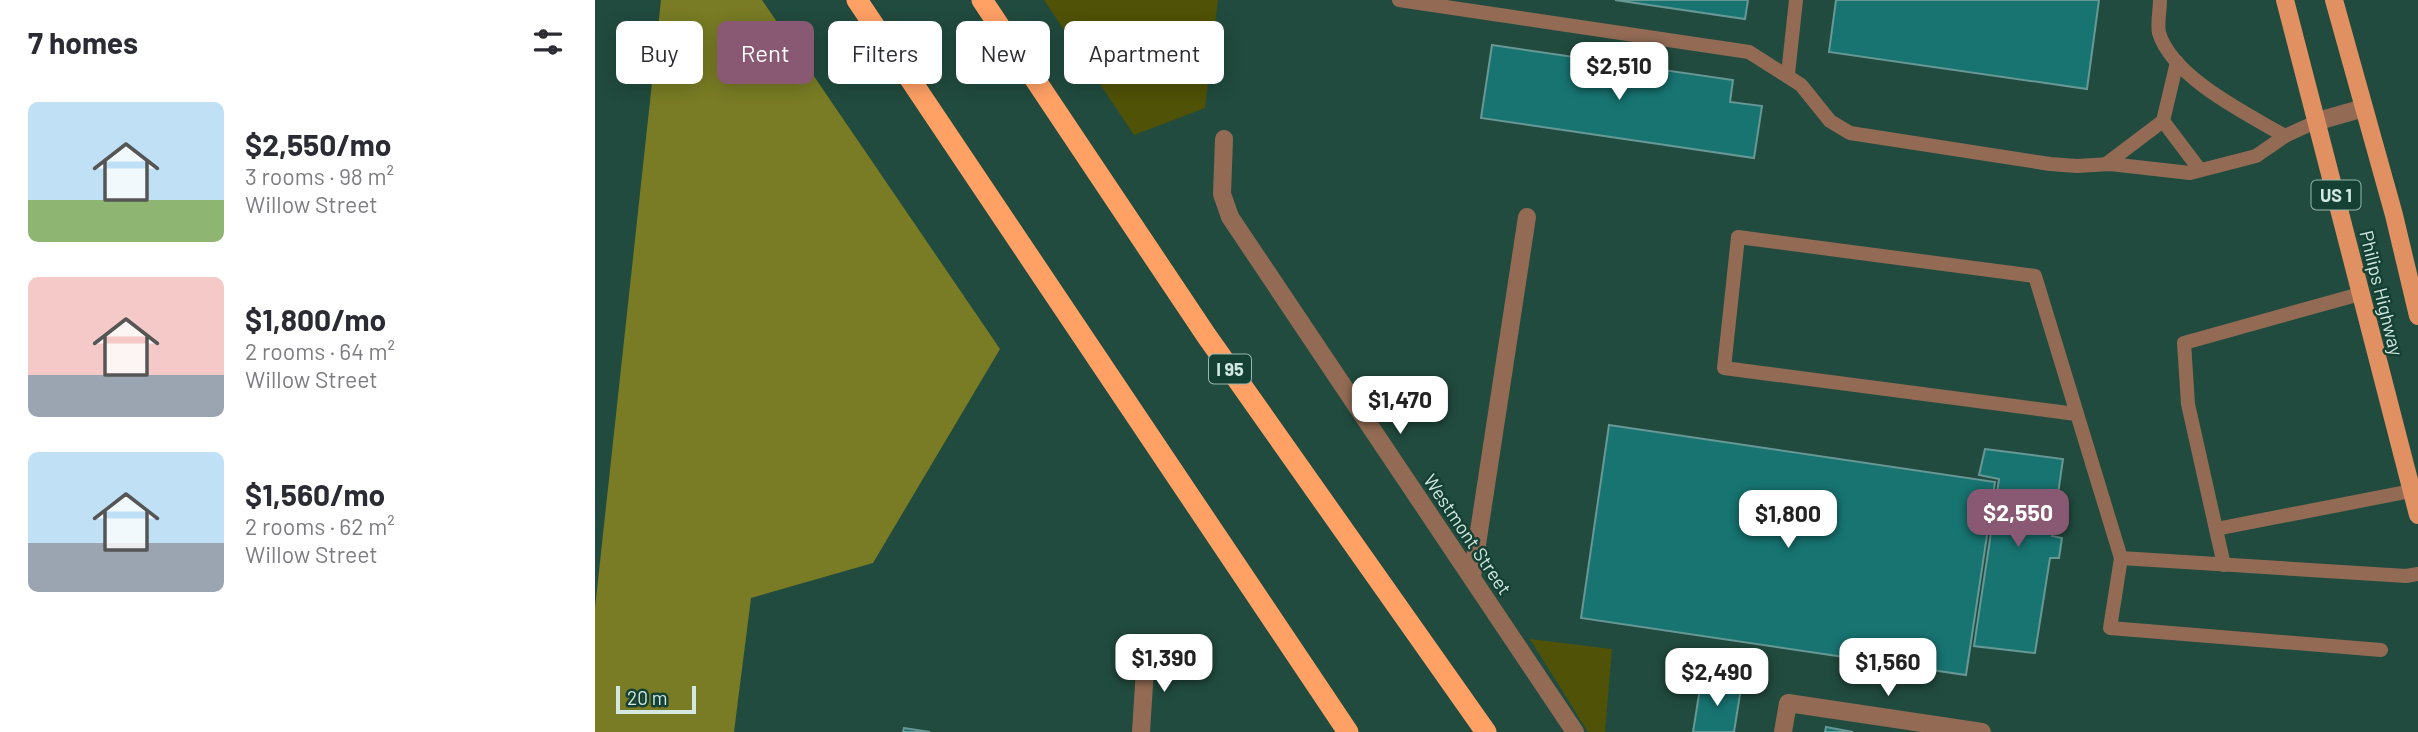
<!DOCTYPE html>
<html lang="en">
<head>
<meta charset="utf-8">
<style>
	:root { --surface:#fff; --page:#f7f7f7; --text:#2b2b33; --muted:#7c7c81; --accent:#895873 }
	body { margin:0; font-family:Barlow,sans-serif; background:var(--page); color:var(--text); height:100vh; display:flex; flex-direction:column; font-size:26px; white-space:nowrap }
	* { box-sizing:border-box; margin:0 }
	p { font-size:23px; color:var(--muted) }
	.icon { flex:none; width:38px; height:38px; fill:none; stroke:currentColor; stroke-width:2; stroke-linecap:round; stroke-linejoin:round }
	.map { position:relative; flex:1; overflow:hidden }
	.panel { display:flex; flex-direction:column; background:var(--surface); width:595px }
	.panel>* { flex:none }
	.banner { position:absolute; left:21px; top:21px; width:665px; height:63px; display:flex; gap:14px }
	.scale { position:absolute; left:21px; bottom:18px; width:80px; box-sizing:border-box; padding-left:7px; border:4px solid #d2e8e0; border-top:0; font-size:19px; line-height:24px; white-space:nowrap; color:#d2e8e0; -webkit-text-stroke:5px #154034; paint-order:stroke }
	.price { position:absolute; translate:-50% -60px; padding:0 16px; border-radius:14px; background:#fff; color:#222; font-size:23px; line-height:46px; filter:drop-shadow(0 2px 4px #0008) }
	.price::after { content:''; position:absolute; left:50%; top:42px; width:21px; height:16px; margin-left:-10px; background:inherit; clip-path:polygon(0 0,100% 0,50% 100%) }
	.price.current { background:var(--accent); color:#fff }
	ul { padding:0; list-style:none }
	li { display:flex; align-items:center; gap:21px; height:175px; padding:0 28px }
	li span { display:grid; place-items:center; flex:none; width:196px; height:140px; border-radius:10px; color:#555 }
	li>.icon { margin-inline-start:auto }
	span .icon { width:84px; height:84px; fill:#fffc; stroke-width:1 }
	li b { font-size:30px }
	h2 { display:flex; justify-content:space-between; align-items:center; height:84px; padding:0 28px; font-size:30px }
	.tag { padding:0 24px; border-radius:10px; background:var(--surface); box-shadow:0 4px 18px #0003; font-size:24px; line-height:63px }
	.tag.current { background:var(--accent); color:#fff }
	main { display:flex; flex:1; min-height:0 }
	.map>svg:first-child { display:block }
</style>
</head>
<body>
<main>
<section class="panel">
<h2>7 homes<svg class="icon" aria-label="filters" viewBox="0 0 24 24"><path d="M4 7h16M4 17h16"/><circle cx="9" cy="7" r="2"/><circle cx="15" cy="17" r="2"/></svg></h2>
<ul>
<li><span style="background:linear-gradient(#bfe0f5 70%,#8fb573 0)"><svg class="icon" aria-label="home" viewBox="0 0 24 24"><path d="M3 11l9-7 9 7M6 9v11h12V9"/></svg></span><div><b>$2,550/mo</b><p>3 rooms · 98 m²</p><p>Willow Street</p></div></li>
<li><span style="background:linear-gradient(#f6c9c9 70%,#9aa5b1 0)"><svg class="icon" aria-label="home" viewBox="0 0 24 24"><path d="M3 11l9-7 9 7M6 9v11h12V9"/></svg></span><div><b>$1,800/mo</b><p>2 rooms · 64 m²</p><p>Willow Street</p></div></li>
<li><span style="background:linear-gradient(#bfe0f5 65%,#9aa5b1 0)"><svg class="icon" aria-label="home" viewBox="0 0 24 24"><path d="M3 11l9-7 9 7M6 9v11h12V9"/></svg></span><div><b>$1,560/mo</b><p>2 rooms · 62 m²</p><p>Willow Street</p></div></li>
</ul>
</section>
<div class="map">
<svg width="1823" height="732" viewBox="0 0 1823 732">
	<rect width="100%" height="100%" fill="#214b3e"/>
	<g fill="#505207">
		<path d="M449 0H623L610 108 539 135Z"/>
		<path d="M935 639 1017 649 1010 732H993Z"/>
	</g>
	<path fill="#797c24" d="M66 0H167L405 349 278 563 156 598 139 732H0V608Z"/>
	<g fill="#177471" stroke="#679896" stroke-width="2">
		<path d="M1020 0H1153L1150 19Z"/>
		<path d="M1241 0H1504L1492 89 1234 52Z"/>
		<path d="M897 45 1138 80 1135 102 1167 106 1159 158 886 118Z"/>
		<path d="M1014 425 1400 482 1371 675 986 618Z"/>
		<path d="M1390 449 1468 459 1457 536 1467 538 1464 558H1455L1440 653 1379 646 1404 479 1384 475Z"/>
		<path d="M1106 682 1146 688 1139 732H1098Z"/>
		<path d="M1231 727 1258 732H1230Z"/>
		<path d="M309 728 335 732H308Z"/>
	</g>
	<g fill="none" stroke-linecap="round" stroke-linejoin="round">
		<g stroke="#936b54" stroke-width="14">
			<path d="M804 0 1154 52 1206 85 1235 121 1255 133 1455 164 1482 166 1515 164 1595 173 1661 156 1690 136 1723 121"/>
			<path d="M1565 0C1565 10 1562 24 1564 33 1578 78 1652 114 1690 136"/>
			<path d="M1193 74 1201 0"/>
			<path d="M1568 121 1605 170"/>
			<path d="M1511 164 1568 121 1582 62"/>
			<path d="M1481 414 1129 368 1143 237 1440 276 1526 558 1811 576 1823 574"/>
			<path d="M1621 529 1816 491"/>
			<path d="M1526 558 1515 628 1786 650"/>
			<path d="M1629 565 1593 404 1589 343 1765 294"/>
		</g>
		<g stroke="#936b54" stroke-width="18">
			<path d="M1723 121 1769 108"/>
			<path d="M629 139 627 194 635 217 980 732"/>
			<path d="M877 577 932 217"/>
			<path d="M546 732 551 653"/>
			<path d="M1188 732 1193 703 1387 732"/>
		</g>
		<g stroke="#e19161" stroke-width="18">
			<path d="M1690 0 1823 515"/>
			<path d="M1739 0 1799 215 1823 316"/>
		</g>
		<g stroke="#ffa065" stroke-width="21">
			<path d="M262 0 753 732"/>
			<path d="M387 0 611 335 891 732"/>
		</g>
	</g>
	<g text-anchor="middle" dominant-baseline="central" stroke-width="5" stroke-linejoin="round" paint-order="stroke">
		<g fill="#154034" stroke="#99b6ac" stroke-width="2">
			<rect x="1716.5" y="180.5" width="49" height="29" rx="5"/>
			<rect x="614" y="354.5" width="42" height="29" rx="5"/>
		</g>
		<g font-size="18" font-weight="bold" fill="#d2e8e0">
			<text x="1741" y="195">US 1</text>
			<text x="635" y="369">I 95</text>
		</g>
		<g font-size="19" fill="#d2e8e0" stroke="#154034">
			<text transform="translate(1787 293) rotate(76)">Philips Highway</text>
			<text transform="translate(873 534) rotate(56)">Westmont Street</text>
		</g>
	</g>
</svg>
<div class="scale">20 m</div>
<b class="price" style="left:1024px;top:102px">$2,510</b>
<b class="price" style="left:805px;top:436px">$1,470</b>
<b class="price current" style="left:1423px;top:549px">$2,550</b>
<b class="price" style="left:1193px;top:550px">$1,800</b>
<b class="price" style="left:569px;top:694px">$1,390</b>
<b class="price" style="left:1293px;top:698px">$1,560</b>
<b class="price" style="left:1122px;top:708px">$2,490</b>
<div class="banner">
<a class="tag">Buy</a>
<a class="tag current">Rent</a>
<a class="tag">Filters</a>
<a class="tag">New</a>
<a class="tag">Apartment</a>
</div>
</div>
</main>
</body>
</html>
